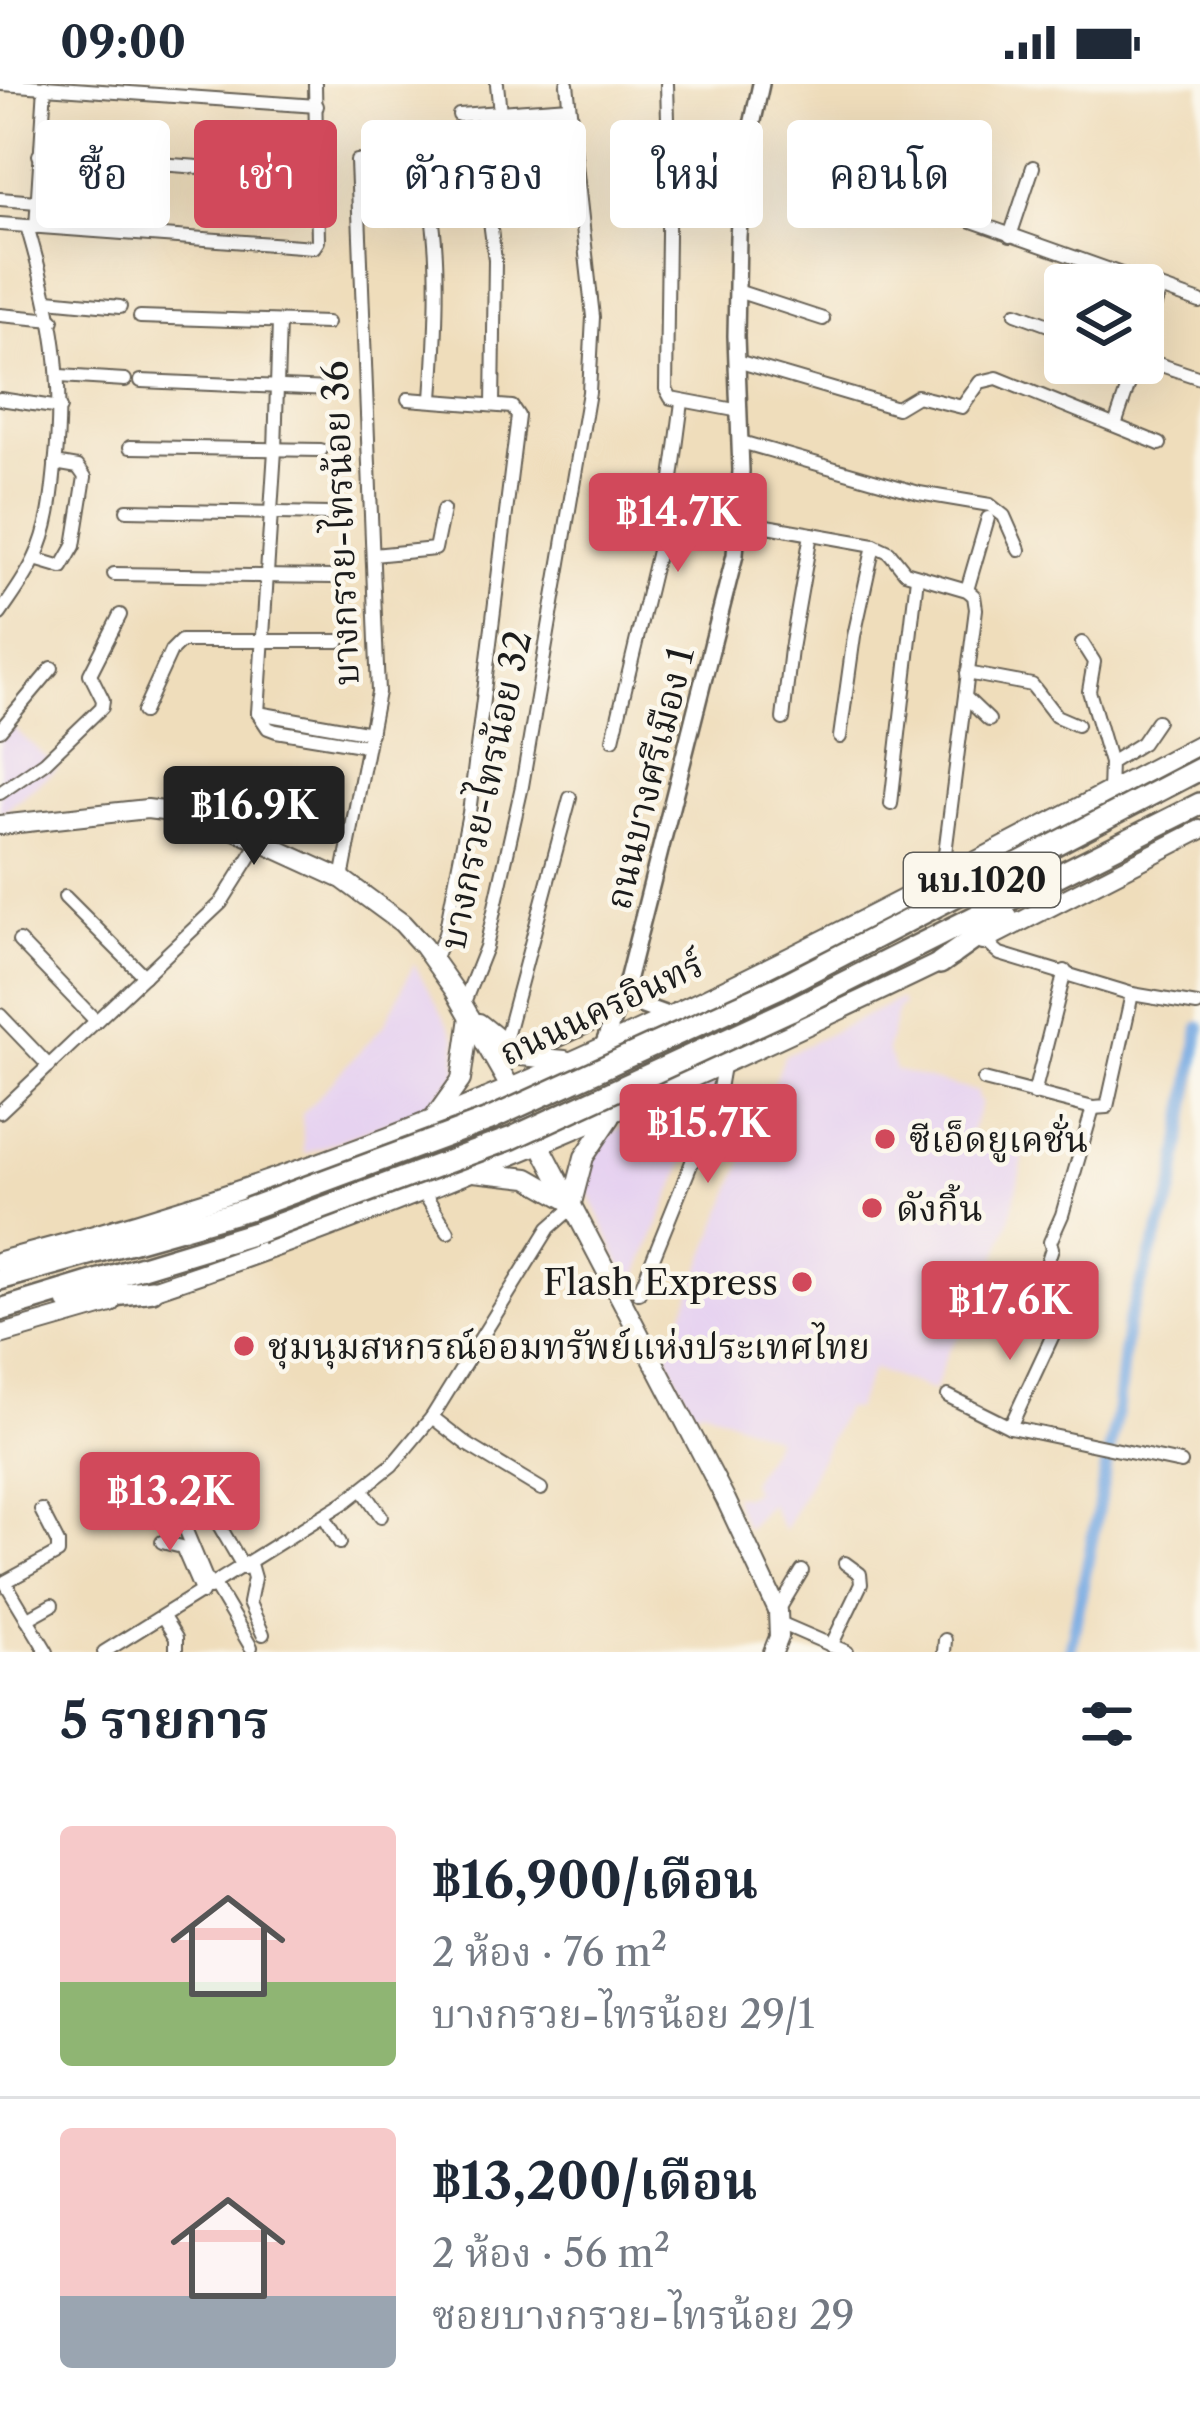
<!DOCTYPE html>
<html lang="th">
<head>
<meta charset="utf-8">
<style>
	:root { --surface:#fff; --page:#f2f2f3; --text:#1f2937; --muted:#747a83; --line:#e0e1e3; --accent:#d1495b }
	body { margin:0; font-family:"Libre Caslon Text","Noto Serif Thai",serif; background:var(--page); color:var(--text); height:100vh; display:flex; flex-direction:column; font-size:45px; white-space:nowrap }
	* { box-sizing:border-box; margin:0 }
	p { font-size:39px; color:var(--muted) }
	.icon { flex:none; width:66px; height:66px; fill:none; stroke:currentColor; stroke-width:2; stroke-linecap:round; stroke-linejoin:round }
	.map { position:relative; height:1568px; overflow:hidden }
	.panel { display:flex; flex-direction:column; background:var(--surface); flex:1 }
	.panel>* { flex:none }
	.top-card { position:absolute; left:36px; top:36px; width:1128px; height:108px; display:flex; gap:24px }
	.buttons { position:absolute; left:1044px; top:180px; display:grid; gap:24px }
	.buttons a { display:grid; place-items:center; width:120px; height:120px; border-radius:12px; background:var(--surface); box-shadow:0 12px 48px #0002; font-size:60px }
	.price { position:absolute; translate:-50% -102px; padding:0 27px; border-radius:12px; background:var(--accent); color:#fff; font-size:39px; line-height:78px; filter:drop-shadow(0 3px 6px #0008) }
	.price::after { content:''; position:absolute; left:50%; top:72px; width:36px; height:27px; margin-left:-18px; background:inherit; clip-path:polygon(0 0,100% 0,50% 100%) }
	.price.on { background:#222; color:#fff }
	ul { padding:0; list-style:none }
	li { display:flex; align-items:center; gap:36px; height:300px; padding:0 60px }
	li+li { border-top:3px solid var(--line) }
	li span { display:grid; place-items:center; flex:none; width:336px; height:240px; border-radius:12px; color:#555 }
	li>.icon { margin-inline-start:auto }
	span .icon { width:144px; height:144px; fill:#fffc; stroke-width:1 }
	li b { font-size:51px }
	h2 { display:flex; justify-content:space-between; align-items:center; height:144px; padding:0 60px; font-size:51px }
	.pill { padding:0 42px; border-radius:12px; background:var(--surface); box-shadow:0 12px 48px #0002; font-size:42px; line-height:108px }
	.pill.on { background:var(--accent); color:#fff }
	.status { display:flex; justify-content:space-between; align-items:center; height:84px; padding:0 60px; background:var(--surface); direction:ltr }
	.status svg { height:33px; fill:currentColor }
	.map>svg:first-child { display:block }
</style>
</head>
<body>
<div class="status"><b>09:00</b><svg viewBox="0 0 49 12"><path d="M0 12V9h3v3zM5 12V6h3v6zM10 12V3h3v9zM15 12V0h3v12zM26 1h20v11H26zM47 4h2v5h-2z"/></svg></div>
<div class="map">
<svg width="1200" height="1568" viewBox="0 0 1200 1568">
	<rect width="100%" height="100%" fill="#fbf7ec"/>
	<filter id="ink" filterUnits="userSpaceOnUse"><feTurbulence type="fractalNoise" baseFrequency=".00833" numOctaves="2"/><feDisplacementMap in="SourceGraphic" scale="24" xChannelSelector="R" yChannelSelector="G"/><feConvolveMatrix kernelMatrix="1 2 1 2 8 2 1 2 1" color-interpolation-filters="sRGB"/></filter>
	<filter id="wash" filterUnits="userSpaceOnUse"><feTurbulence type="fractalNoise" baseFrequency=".004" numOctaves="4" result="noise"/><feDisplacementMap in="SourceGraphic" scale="48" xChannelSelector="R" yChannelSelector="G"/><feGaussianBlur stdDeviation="2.7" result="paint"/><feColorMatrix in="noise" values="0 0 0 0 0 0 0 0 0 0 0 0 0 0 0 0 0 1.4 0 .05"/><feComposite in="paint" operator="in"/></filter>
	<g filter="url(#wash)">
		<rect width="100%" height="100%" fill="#efddbb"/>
		<g fill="#e6d2f0">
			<path d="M10 641 58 684 0 730V651Z"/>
			<path d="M414 880 456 954 457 990 425 1024 304 1070 302 1030 385 940Z"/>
			<path d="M900 915 903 921 898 924 887 966 895 986 977 1008 978 1016 982 1017 968 1056 1024 1071 1010 1135 975 1232 948 1266 934 1307 872 1285 855 1325 845 1324 784 1448 770 1419 746 1445 732 1412H745L754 1406 750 1398 776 1354 703 1324 692 1327 667 1270 784 972Z"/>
			<path d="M718 997 632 1205 588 1107 589 1071 613 1047Z"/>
		</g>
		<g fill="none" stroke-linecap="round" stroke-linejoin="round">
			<path stroke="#75a8e2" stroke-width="12" d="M1070 1568 1118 1323 1127 1240 1173 1108 1200 943"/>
		</g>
	</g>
	<g filter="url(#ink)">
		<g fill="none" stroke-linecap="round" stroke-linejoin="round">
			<defs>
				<g id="minor">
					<path d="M2 0 317 22"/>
					<path d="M497 0 500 28"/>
					<path d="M667 0 669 72 744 78"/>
					<path d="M459 31 569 23"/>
					<path d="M478 44 495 176 493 321"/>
					<path d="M403 55C449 105 436 251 432 315"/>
					<path d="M39 71 318 92"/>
					<path d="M669 72 666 305 671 314 740 327"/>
					<path d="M868 100 1200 218"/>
					<path d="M0 115 37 118"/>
					<path d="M0 140 314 163 318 157 315 0"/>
					<path d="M36 143 45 2"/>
					<path d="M1010 152 1033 83"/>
					<path d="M737 207 823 235"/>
					<path d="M48 216 120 223"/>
					<path d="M1016 229 1065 247"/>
					<path d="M0 231 53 236"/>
					<path d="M140 233 327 239"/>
					<path d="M1143 258 1160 205"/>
					<path d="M1143 275 1200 294"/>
					<path d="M737 277 897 324 917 312 962 323 980 298 997 294 1160 360"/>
					<path d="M60 292 125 296"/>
					<path d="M141 297 331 305"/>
					<path d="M0 315 60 324"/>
					<path d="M408 315 512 323 518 332 469 729 445 850 434 876"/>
					<path d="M1115 341 1136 279"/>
					<path d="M741 358 919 409 990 421 1004 432 1019 466"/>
					<path d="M130 363 321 366"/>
					<path d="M127 426 328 430"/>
					<path d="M739 437 874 461 889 468 905 488 967 506 974 512 976 525 942 793"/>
					<path d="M373 471 435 465 443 426"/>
					<path d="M35 475 62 483 74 462 85 393 78 383 55 379"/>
					<path d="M114 490 332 493"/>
					<path d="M967 506 988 434"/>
					<path d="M0 530C12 512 26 494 35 474 49 445 52 414 55 383 65 290 53 231 27 142"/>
					<path d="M1082 559 1094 578 1089 607 1110 679 1109 708"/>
					<path d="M967 589 1032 601 1056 632 1077 641"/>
					<path d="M965 613 989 636"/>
					<path d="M143 628 171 567 181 557H339"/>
					<path d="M258 629 275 366 279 238"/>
					<path d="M258 629 268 644 276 647 367 662"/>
					<path d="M258 629 371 649"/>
					<path d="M783 635 791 565 811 450"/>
					<path d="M0 646 52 584"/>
					<path d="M840 653 854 552 874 461"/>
					<path d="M613 655 668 425 682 318"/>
					<path d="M1110 679 1142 659 1157 637"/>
					<path d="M0 709 45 678 102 623 103 616 90 590 120 531"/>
					<path d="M891 720 917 493"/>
					<path d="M342 795 378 608 357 77"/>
					<path d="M65 813 144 892"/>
					<path d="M19 857 96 937"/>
					<path d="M1132 910 1197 921"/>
					<path d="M463 921 486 863 522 702 589 308 593 233 567 0"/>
					<path d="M0 931 49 982"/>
					<path d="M504 961 570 714"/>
					<path d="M984 996 1093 1024 1107 1023 1132 910 1000 870 985 857"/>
					<path d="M1034 1010 1065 887"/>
					<path d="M0 1028 221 819 260 757"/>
					<path d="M424 1109 448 1148"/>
					<path d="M1041 1198 1052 1164 1050 1158 1062 1131 1093 1024"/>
					<path d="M639 1209 717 1016 723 982"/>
					<path d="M948 1312 1010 1343 1181 1379"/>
					<path d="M432 1333 468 1361 541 1405"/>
					<path d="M1010 1343 1059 1238"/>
					<path d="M195 1400 244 1484"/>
					<path d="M363 1406 381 1432"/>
					<path d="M174 1418 210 1504"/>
					<path d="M41 1426 58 1459V1469L5 1498 47 1568"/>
					<path d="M324 1432 340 1459"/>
					<path d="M162 1458 182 1463 202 1509"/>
					<path d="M250 1480 254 1494 249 1519 263 1550"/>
					<path d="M215 1502 251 1563"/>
					<path d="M778 1527 802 1487"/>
					<path d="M163 1533 176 1554V1568"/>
					<path d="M27 1535 52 1521"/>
					<path d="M780 1539 847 1568"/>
					<path d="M831 1562 861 1500 860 1490 845 1479"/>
					<path d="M104 1568 345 1418 392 1381 432 1333 549 1144 574 1122"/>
					<path d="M944 1568 945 1556"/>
				</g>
				<g id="tertiary">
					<path d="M626 901 637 920 667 931"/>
					<path d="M603 962 626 901 735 471 741 387 736 252 738 152 744 78 761 0"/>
					<path d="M523 971 616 927"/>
				</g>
				<g id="secondary">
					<path d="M0 741 147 725 204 732 342 795 402 839 423 862 455 907 510 1003 726 1416 778 1527 779 1553 773 1568"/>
					<path d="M983 857 1200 746"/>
					<path d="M479 939 520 972 565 976"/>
					<path d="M436 1031 461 996 470 933"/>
					<path d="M461 1038 472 1043 481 1060 473 1088 528 1094 572 1119"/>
					<path d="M572 1119 584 1073 611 1033"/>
					<path d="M0 1177C198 1125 396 1057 583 972 792 877 996 766 1200 660"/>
					<path d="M143 1209C422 1117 689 1000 953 872"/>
					<path d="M0 1251 111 1219"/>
				</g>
				<g id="primary">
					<path d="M940 879 1006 832"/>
					<path d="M780 903 1200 685"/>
					<path d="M790 926 1200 720"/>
					<path d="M81 1161 117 1146"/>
					<path d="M0 1195 248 1125"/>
					<path d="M68 1217 152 1206"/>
					<path d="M0 1226 258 1148"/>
				</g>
			</defs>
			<use href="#minor" stroke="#666054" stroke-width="16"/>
			<use href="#tertiary" stroke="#666054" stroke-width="20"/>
			<use href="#secondary" stroke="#666054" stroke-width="22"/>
			<use href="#primary" stroke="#666054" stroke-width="26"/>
			<use href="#minor" stroke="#fff" stroke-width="12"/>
			<use href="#tertiary" stroke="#fff" stroke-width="15"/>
			<use href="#secondary" stroke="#fff" stroke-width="18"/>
			<use href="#primary" stroke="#fff" stroke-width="21"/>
			<defs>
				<g id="primary-bridge">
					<path d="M248 1125 488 1036 780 903"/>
					<path d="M258 1148 512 1054 790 926"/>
				</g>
			</defs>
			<use href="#primary-bridge" stroke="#666054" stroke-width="26" stroke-linecap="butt"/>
			<use href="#primary-bridge" stroke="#fff" stroke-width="21"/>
		</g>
	</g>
	<g fill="#d1495b" stroke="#fbf7ec" stroke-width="4.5">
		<circle cx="885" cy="1055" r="12"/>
		<circle cx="872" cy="1124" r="12"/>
		<circle cx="802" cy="1198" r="12"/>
		<circle cx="244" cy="1262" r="12"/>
	</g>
	<g text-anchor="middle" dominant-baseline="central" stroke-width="9" stroke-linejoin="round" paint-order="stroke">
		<rect fill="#fbf7ec" stroke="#5f5e5a" stroke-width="3" x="904" y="769" width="156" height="54" rx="9"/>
		<g font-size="33" font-weight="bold" fill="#1c1c1c">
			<text x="982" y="796">นบ.1020</text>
		</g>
		<g font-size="36" fill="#1c1c1c" stroke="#fbf7ec">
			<text transform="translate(340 439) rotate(-92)">บางกรวย-ไทรน้อย 36</text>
			<text transform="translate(649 694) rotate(-76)">ถนนบางศรีเมือง 1</text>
			<text transform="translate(485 706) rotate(-78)">บางกรวย-ไทรน้อย 32</text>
			<text transform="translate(601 924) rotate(-25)">ถนนนครอินทร์</text>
		</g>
		<g font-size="36" fill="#1c1c1c" stroke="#fbf7ec" text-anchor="start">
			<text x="909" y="1055">ซีเอ็ดยูเคชั่น</text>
			<text x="896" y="1124">ดังกิ้น</text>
			<text x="778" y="1198" text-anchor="end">Flash Express</text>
			<text x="268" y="1262">ชุมนุมสหกรณ์ออมทรัพย์แห่งประเทศไทย</text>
		</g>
	</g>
</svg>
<div class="buttons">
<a><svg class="icon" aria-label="layers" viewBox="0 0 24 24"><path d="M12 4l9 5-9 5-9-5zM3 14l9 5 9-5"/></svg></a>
</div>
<b class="price" style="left:678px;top:491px">฿14.7K</b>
<b class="price on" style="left:254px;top:784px">฿16.9K</b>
<b class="price" style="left:708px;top:1102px">฿15.7K</b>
<b class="price" style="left:1010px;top:1279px">฿17.6K</b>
<b class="price" style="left:170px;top:1470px">฿13.2K</b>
<div class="top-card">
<a class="pill">ซื้อ</a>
<a class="pill on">เช่า</a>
<a class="pill">ตัวกรอง</a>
<a class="pill">ใหม่</a>
<a class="pill">คอนโด</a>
</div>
</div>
<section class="panel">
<h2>5 รายการ<svg class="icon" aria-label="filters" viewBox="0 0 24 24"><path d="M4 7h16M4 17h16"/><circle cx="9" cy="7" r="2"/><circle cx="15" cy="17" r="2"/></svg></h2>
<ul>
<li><span style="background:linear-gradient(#f6c9c9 65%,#8fb573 0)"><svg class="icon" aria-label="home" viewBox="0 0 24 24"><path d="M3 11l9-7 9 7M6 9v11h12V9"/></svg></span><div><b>฿16,900/เดือน</b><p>2 ห้อง · 76 m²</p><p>บางกรวย-ไทรน้อย 29/1</p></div></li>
<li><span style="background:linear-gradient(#f6c9c9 70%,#9aa5b1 0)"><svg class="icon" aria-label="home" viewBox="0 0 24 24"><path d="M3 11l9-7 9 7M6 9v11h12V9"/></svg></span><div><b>฿13,200/เดือน</b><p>2 ห้อง · 56 m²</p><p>ซอยบางกรวย-ไทรน้อย 29</p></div></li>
</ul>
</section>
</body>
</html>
